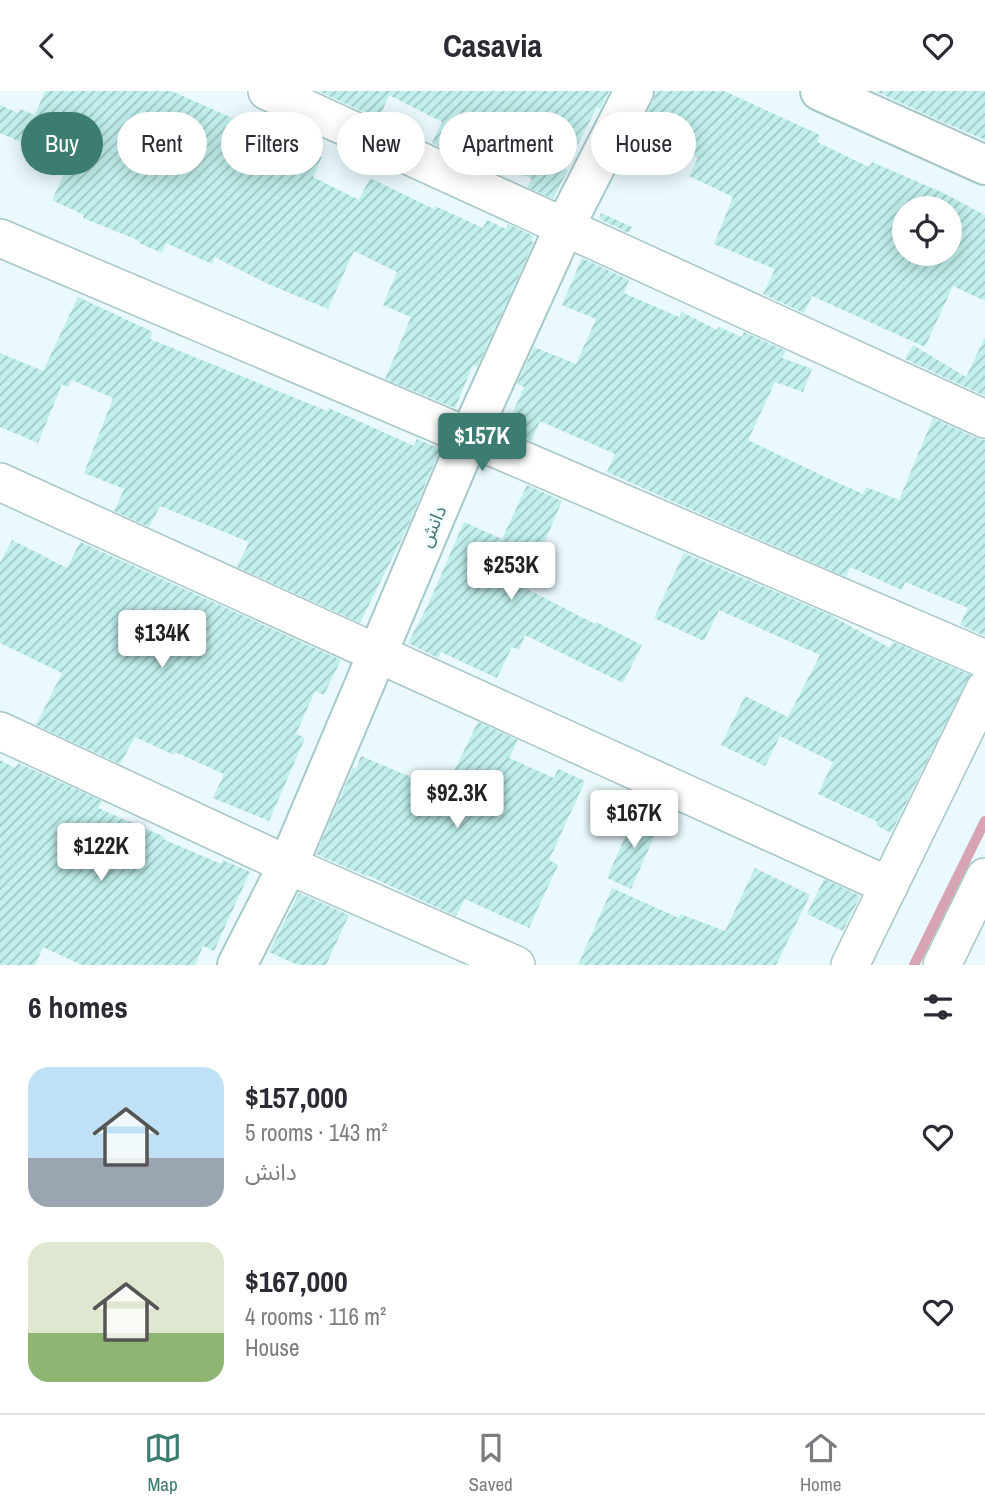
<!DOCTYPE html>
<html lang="en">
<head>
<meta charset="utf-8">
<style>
	:root { --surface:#fff; --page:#f2f2f3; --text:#2b2b33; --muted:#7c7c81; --line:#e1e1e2; --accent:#3d7c71 }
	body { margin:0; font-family:"Archivo Narrow","Noto Sans Arabic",sans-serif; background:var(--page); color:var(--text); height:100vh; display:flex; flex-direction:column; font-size:26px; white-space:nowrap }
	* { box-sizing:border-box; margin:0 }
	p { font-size:23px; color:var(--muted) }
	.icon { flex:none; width:38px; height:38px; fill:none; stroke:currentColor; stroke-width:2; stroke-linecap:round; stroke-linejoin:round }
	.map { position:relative; height:874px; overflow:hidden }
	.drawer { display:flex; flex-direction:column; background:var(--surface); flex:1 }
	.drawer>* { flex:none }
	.top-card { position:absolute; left:21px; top:21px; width:943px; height:63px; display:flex; gap:14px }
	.controls { position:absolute; left:892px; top:105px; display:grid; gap:14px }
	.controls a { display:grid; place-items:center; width:70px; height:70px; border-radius:50%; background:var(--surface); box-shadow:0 4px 18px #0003; font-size:35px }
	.price { position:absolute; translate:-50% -60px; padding:0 16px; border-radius:7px; background:#fff; color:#222; font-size:23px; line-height:46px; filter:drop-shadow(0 2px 4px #0008) }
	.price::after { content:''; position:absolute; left:50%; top:42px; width:21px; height:16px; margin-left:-10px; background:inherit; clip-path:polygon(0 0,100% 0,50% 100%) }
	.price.selected { background:var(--accent); color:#fff }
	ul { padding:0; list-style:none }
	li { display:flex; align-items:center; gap:21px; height:175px; padding:0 28px }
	li span { display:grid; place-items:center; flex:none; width:196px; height:140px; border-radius:21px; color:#555 }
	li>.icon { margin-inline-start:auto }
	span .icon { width:84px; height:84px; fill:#fffc; stroke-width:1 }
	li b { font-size:30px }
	h2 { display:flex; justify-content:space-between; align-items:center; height:84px; padding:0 28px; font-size:30px }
	.pill { padding:0 24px; border-radius:32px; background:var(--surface); box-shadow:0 4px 18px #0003; font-size:24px; line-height:63px }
	.pill.selected { background:var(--accent); color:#fff }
	header { display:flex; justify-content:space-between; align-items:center; height:91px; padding:0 28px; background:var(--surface); font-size:32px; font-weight:700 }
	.dock { display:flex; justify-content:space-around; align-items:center; height:98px; border-top:2px solid var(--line); background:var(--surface); font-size:19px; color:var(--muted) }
	.dock a { display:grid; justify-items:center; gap:4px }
	.dock .selected { color:var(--accent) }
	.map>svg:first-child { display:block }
</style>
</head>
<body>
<header><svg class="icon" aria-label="back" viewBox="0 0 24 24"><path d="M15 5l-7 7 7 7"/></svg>Casavia<svg class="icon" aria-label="heart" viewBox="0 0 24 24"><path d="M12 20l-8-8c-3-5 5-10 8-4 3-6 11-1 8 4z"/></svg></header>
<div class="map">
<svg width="985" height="874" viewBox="0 0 985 874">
	<defs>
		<pattern id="building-hatch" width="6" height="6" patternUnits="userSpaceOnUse" patternTransform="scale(1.75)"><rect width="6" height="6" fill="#c1f0ec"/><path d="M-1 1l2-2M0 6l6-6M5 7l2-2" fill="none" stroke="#9fc7c4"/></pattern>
	</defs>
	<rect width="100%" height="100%" fill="#e9f9fc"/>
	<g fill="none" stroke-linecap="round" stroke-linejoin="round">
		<path stroke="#d7a4b4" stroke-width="10" d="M914 874 985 730"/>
	</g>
	<g fill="url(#building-hatch)" fill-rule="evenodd">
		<path d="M45 0H171L322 66 313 86 359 109 370 87 434 118 435 115 483 137 487 129 506 138 508 133 534 145 531 150 534 151 477 276 473 274 455 317 385 288 411 226 383 214 397 181 354 160 328 218 268 193 215 166 212 173 166 152 162 162 139 152 140 150 83 127 84 124 52 109 69 72 0 42V14L18 22 20 18 35 24Z"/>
		<path d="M318 0H609L600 18 597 16 565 78 568 79 553 108 527 96 532 88 488 67 484 76 432 52 442 31 389 4 379 28Z"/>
		<path d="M656 0H724L820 44 817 51 869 76 872 71 941 101 985 124V210L953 195 925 256 812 205 804 222 763 203 775 178 714 153 733 106 689 85 698 67 639 37 653 10ZM905 117H950V163H905Z"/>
		<path d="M875 0H985V49L934 27Z"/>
		<path d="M601 122 632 136 629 142 599 128Z"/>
		<path d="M582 167 629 189 624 202 679 226 682 221 717 239 719 236 742 246 744 241 786 260 782 267 812 278 803 301 775 291 748 349 825 386 863 403 866 396 899 409 933 327 976 347 985 349V545L960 534 968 517 905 491 902 499 850 476 846 486 674 411 607 381 615 363 540 330 531 350 505 339 524 296 517 293 534 256 576 273 596 228 562 214Z"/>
		<path d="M78 206 153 241 150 248 327 320 329 317 414 355 417 348 440 358 407 437 360 532 237 476 249 451 160 415 149 436 114 420 124 398 84 382 113 307 72 289 68 296 62 293 38 352 0 336V262L43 280Z"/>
		<path d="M985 246V305L905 268 913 254 966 286Z"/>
		<path d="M527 394 562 410 525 497 595 533 596 531 642 554 623 592 525 544 519 559 512 556 497 587 441 561 438 567 408 552 428 514 464 431 502 448Z"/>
		<path d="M12 449 67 477 80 451 341 569 324 604 315 600 296 643 305 647 269 730 213 707 224 683 175 661 174 664 135 646 120 673 36 634 62 582 0 552V472Z"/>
		<path d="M684 462 830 524 890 557 893 551 970 584 891 742 876 734 878 731 818 703 833 671 780 645 765 675 721 654 745 605 788 626 820 564 719 519 704 550 654 527Z"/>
		<path d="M478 631 518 649 509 667 554 687 558 678 585 690 549 769 558 774 529 837 465 808 456 825 367 784 366 785 316 763 353 677 356 678 361 665 444 700Z"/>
		<path d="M0 669 15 677 18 672 102 710 98 717 165 746 163 748 221 773 223 769 250 781 214 860 203 855 195 874H82L43 856 35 874H0Z"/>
		<path d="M637 719 661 730 631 798 607 787Z"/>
		<path d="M755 777 810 804 776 874H578L612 797 679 827 680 823 725 840Z"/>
		<path d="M824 788 860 805 843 840 807 823Z"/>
		<path d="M299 802 349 824 326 874H298L269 861Z"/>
	</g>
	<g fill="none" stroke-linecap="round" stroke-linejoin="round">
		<defs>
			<g id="minor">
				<path d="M267 0 985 328"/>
				<path d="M0 147 469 346 985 568"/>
				<path d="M0 391 889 795"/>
				<path d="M0 640 288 774 516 874"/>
				<path d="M850 874 985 598"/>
				<path d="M942 874 985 786"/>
			</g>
			<path id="tertiary" d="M820 0 985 74"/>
			<path id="secondary" d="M237 874 288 774 469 346 564 137 634 0"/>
		</defs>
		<use href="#minor" stroke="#a7c6c5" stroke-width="40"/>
		<use href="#tertiary" stroke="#a7c6c5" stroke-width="42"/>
		<use href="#secondary" stroke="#a5cac8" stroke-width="42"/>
		<use href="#minor" stroke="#fff" stroke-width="37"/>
		<use href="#tertiary" stroke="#fff" stroke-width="38"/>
		<use href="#secondary" stroke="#fff" stroke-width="38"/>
	</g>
	<g text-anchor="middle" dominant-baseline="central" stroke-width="5" stroke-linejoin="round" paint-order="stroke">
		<g font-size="19" fill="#4d7671" stroke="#effcfe">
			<text transform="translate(432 435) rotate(-67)">دانش</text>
		</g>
	</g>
</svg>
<div class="controls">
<a><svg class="icon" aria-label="locate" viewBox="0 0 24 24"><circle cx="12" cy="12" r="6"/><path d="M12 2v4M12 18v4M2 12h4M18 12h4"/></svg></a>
</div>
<b class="price selected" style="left:482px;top:382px">$157K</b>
<b class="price" style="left:511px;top:511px">$253K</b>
<b class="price" style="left:162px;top:579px">$134K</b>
<b class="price" style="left:457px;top:739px">$92.3K</b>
<b class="price" style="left:634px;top:759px">$167K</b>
<b class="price" style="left:101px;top:792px">$122K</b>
<div class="top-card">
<a class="pill selected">Buy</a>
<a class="pill">Rent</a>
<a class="pill">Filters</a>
<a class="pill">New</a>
<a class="pill">Apartment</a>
<a class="pill">House</a>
</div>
</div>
<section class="drawer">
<h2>6 homes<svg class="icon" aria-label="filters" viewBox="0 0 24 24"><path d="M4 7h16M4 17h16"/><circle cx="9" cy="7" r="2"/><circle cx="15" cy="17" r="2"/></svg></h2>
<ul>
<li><span style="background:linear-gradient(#bfe0f5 65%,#9aa5b1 0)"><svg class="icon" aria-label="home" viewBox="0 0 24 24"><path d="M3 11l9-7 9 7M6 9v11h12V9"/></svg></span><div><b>$157,000</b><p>5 rooms · 143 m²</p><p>دانش</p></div><svg class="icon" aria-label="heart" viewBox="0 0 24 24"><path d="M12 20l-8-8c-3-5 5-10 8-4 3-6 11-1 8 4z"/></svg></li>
<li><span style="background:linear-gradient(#dfe7d0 65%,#8fb573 0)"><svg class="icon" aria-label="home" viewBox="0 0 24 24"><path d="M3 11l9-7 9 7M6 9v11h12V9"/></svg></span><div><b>$167,000</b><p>4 rooms · 116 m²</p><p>House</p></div><svg class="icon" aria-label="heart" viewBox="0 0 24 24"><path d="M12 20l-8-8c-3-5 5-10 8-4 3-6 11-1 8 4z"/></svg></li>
</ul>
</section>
<nav class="dock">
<a class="selected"><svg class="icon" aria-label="map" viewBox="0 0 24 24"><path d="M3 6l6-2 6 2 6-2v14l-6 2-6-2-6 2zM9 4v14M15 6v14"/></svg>Map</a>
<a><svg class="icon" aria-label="saved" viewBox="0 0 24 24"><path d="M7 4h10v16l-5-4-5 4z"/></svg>Saved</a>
<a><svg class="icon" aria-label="home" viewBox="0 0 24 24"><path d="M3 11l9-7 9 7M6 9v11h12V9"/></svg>Home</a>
</nav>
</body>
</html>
